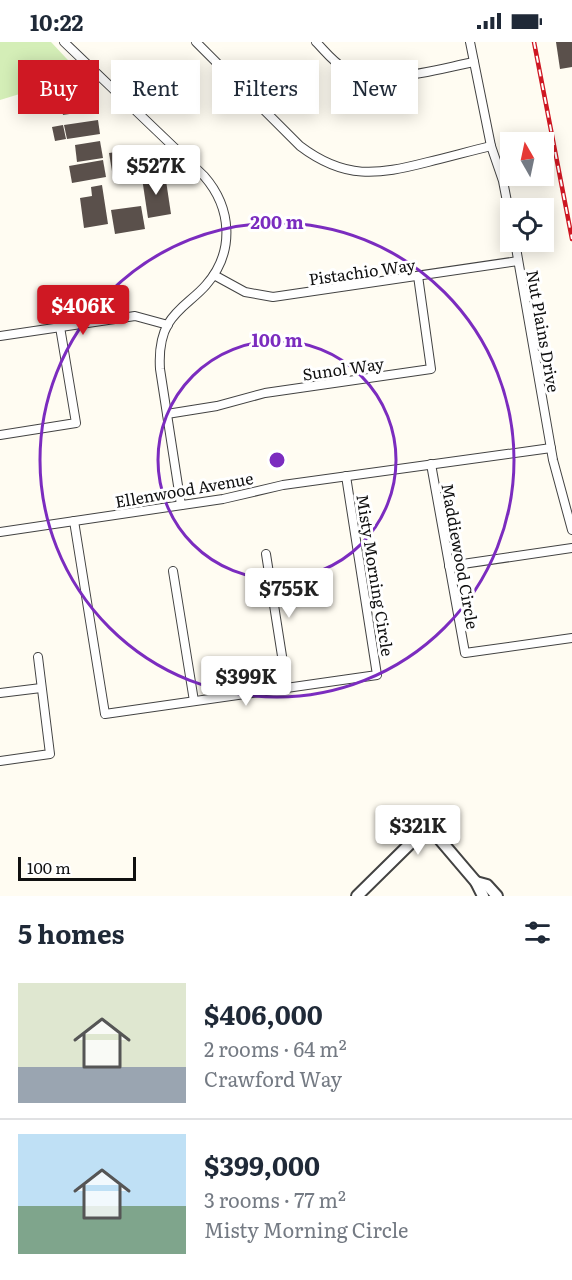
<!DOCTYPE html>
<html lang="en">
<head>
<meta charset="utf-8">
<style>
	:root { --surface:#fff; --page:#f2f2f3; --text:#1f2937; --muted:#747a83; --line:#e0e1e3; --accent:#cf1823 }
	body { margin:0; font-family:Literata,serif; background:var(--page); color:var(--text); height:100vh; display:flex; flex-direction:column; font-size:22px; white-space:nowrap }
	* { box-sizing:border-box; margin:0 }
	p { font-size:20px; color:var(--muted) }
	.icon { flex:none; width:33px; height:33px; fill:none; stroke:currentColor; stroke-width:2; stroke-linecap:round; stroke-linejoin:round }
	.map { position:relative; height:854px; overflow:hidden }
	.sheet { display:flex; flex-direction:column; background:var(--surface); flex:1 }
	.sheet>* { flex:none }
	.banner { position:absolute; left:18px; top:18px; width:537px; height:54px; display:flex; gap:12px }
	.needle { width:39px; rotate:351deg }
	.controls { position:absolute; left:500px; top:90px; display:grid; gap:12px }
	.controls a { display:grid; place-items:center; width:54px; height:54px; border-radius:0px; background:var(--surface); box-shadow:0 3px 15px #0003; font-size:30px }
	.scale { position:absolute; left:18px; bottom:15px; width:118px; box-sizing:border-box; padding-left:6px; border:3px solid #101010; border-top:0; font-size:16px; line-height:21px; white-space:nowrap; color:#101010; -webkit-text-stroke:4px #fff; paint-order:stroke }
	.price { position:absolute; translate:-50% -51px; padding:0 14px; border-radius:6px; background:#fff; color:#222; font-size:20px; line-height:39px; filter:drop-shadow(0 2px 3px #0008) }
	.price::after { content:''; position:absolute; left:50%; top:36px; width:18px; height:14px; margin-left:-9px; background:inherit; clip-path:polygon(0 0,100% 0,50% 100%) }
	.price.active { background:var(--accent); color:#fff }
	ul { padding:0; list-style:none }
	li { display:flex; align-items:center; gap:18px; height:150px; padding:0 18px }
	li+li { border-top:2px solid var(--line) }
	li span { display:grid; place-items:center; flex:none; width:168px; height:120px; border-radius:0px; color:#555 }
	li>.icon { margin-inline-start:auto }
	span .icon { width:72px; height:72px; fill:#fffc; stroke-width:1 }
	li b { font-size:26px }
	h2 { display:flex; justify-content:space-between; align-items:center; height:72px; padding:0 18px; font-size:26px }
	.tag { padding:0 21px; border-radius:0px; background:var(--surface); box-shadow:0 3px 15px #0003; font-size:21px; line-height:54px }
	.tag.active { background:var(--accent); color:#fff }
	.status { display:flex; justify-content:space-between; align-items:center; height:42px; padding:0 30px; background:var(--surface); direction:ltr }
	.status svg { height:16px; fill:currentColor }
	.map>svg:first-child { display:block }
</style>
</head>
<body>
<div class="status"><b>10:22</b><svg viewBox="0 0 49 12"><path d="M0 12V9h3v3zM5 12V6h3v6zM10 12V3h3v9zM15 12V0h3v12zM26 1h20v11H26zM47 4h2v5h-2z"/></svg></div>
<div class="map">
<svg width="572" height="854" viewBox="0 0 572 854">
	<rect width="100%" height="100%" fill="#fffcf2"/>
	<path fill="#d4eeb7" d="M0 0H51L82 33 0 58Z"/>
	<g fill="#5a504b">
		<path d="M556 0H572V25L560 27Z"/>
		<path d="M73 54 76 71 63 73 60 56Z"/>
		<path d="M98 78 100 92 67 97 64 83Z"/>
		<path d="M63 83 66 97 55 99 52 85Z"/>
		<path d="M100 99 103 116 77 120 75 103Z"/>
		<path d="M139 107 143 130 113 135 109 111Z"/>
		<path d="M103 118 106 135 72 141 69 124Z"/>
		<path d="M165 132 171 172 148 176 142 136Z"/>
		<path d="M102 143 108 182 84 186 80 156 92 154 91 145Z"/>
		<path d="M141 164 145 187 115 192 111 168Z"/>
	</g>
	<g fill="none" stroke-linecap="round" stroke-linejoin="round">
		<defs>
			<g id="minor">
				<path d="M64 0 204 134C232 166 235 210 206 243 194 257 178 265 168 282 160 296 159 311 160 327L181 463"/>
				<path d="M196 0 300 104C345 138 377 133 428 120 449 115 470 109 491 104"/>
				<path d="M316 0C325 9 333 20 344 26 379 46 437 27 474 20"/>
				<path d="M470 0 491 104 503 139 510 175"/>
				<path d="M515 200 553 418 572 488"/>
				<path d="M214 233 245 250 273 255 518 219"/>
				<path d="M0 294 135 274 168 283"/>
				<path d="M167 372 217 364 265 351 431 327 418 234"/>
				<path d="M0 393 76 381 60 285"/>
				<path d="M431 422 465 611 572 596"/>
				<path d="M74 479 105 672 377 633 346 434"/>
				<path d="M0 490 223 457 283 443 551 406"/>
				<path d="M266 512 287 646"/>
				<path d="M449 524 572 506"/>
				<path d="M173 529 194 659"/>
				<path d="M0 651 41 646"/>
				<path d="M0 719 50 712 38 615"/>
			</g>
			<g id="tertiary">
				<path d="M476 840 487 843 497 854"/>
				<path d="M357 854 421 791 427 789 436 793 476 840 483 854"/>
			</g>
		</defs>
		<use href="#minor" stroke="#434343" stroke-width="10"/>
		<use href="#tertiary" stroke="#434343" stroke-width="14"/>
		<use href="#minor" stroke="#fff" stroke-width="8"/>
		<use href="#tertiary" stroke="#fff" stroke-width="10"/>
		<defs>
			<path id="rail" d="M534 0 572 197"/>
		</defs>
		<use href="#rail" stroke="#cf1823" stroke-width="4.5"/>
		<use href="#rail" stroke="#fff" stroke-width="2" stroke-dasharray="7" stroke-linecap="butt"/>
	</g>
	<g fill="none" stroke="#7b2cbf" stroke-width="3">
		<circle cx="277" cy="418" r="119"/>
		<circle cx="277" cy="418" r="237"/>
	</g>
	<g text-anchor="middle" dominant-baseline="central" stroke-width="6" stroke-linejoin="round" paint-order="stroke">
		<g font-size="16" fill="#101010" stroke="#fff">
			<text transform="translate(362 229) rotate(-8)">Pistachio Way</text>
			<text transform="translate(544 289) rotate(80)">Nut Plains Drive</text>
			<text transform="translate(343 326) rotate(-8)">Sunol Way</text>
			<text transform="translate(184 447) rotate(-10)">Ellenwood Avenue</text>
			<text transform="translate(461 514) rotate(80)">Maddiewood Circle</text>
			<text transform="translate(376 533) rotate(81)">Misty Morning Circle</text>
		</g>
	</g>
	<circle cx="277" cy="418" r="9" fill="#7b2cbf" stroke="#fff" stroke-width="3"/>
	<g font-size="18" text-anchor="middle" font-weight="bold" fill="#7b2cbf" stroke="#fff" stroke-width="6" stroke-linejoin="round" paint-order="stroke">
		<text x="277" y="187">200 m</text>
		<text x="277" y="305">100 m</text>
	</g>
</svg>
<div class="controls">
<a><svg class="needle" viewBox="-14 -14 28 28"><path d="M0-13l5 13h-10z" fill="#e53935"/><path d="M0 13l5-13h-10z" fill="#747a83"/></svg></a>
<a><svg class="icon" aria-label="locate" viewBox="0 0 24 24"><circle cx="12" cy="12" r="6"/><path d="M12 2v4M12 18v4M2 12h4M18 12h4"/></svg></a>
</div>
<div class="scale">100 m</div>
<b class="price" style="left:156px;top:154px">$527K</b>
<b class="price active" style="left:83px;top:294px">$406K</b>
<b class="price" style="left:289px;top:577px">$755K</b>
<b class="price" style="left:246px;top:665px">$399K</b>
<b class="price" style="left:418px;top:814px">$321K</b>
<div class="banner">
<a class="tag active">Buy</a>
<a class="tag">Rent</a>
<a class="tag">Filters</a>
<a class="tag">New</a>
</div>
</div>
<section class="sheet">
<h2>5 homes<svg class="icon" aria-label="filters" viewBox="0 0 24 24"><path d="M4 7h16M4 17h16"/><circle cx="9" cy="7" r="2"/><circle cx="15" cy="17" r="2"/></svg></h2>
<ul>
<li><span style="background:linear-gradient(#dfe7d0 70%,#9aa5b1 0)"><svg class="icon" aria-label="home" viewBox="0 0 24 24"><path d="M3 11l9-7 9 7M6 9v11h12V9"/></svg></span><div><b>$406,000</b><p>2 rooms · 64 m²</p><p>Crawford Way</p></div></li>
<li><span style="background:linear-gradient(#bfe0f5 60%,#7fa58c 0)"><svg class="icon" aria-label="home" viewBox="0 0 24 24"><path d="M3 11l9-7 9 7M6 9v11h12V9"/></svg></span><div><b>$399,000</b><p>3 rooms · 77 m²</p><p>Misty Morning Circle</p></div></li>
</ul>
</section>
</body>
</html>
